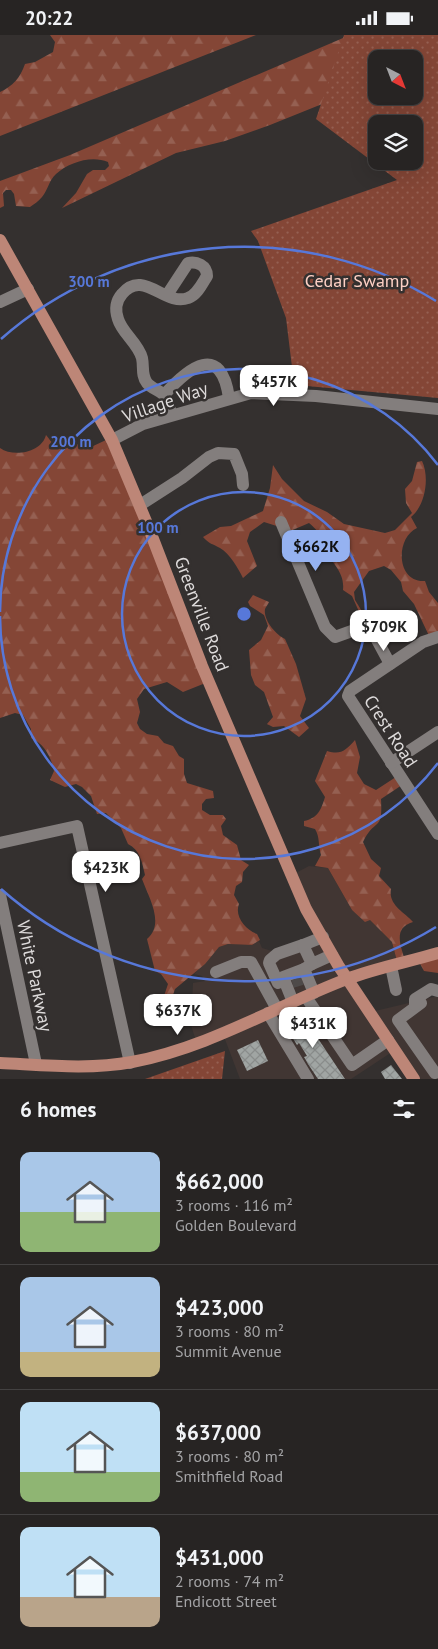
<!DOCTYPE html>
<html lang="en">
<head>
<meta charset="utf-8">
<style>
	:root { --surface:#272423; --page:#2f2c2b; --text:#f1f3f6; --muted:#a4a4a6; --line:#434141; --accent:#95b2f1 }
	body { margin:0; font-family:"PT Sans",sans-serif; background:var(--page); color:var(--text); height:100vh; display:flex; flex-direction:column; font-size:19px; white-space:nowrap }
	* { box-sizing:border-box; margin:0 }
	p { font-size:16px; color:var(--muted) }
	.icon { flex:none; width:28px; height:28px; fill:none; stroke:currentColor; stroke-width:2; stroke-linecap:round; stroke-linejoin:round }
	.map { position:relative; height:1044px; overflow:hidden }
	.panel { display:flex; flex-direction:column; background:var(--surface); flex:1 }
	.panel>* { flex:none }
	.needle { width:32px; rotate:138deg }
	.tools { position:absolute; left:368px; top:15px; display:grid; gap:10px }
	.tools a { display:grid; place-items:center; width:55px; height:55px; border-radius:10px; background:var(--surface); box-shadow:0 5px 20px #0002,0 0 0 1px var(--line); font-size:25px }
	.price { position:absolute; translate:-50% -42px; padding:0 11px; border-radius:10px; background:#fff; color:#222; font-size:16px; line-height:32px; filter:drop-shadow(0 1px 2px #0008) }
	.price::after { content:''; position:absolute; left:50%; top:30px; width:15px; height:11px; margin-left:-8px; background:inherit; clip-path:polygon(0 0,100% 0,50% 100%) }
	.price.current { background:var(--accent); color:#111 }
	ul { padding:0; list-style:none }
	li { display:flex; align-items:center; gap:15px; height:125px; padding:0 20px }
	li+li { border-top:1px solid var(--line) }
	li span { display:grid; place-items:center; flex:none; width:140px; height:100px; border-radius:10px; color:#555 }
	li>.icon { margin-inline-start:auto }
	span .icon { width:60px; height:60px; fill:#fffc; stroke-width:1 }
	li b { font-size:21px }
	h2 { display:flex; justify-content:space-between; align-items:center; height:60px; padding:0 20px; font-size:21px }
	.status { display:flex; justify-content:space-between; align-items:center; height:35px; padding:0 25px; background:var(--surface); direction:ltr }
	.status svg { height:14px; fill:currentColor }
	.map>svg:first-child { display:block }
</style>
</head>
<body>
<div class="status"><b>20:22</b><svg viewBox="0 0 49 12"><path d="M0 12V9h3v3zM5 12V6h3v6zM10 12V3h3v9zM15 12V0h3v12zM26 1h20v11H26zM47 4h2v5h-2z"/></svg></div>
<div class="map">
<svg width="438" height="1044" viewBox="0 0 438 1044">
	<defs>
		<pattern id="forest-firs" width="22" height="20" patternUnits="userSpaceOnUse" patternTransform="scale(1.25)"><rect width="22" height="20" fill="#844636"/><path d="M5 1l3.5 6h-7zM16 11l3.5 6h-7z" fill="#956052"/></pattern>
		<pattern id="park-dots" width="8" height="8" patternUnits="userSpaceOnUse" patternTransform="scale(1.25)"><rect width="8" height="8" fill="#844636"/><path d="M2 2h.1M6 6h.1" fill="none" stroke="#956052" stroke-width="1.8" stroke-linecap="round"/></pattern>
		<pattern id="building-cross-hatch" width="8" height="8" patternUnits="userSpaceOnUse" patternTransform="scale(1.25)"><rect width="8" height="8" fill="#a0a5a3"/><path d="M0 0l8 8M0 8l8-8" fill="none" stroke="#898c8b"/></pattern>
	</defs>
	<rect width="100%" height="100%" fill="#34302f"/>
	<path fill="#413633" d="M309 831 328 833 352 875 370 885 392 907 398 930 352 944 371 977 438 961V1044H411L392 1017 351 1044H240L223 999 197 1009 191 990 193 948 205 946 202 941 194 939 219 912 228 909 252 910 259 906 262 913 275 917 313 900 292 840Z"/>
	<g fill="url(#forest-firs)">
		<path d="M50 0H256L0 101V57C13 51 20 43 25 29L35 27 53 17 55 7Z"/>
		<path d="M350 0 347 59 270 90 225 106 176 118 62 173 76 158 87 139 93 135H105L109 131 108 127C92 120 69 127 56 139 49 145 48 155 42 162 39 166 34 169 30 172L16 171 14 159 11 155H6L3 158 4 171 0 173V146L70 120Z"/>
		<path d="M46 400 54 410 61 414 77 409 89 413 106 405 208 647 183 657 167 647 144 654 137 664 140 677 137 688 140 694 147 699 158 701 164 708 173 711 179 721 184 724V739L187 748 213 756 214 763 206 764 202 769V775L210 780H223L226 784 221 791 223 800 237 810 241 825 249 830 243 837 242 847 236 851 234 860 239 869C234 881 246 895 257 899L260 905 252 910 228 909 219 912 205 929 175 954 173 960 177 972 164 961 168 949 161 939 155 936 147 904C165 889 149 863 142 844L145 840C142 827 140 815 128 809L121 793 106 778 97 779 91 761 82 752 76 749 65 752 50 745 54 736C51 721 44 709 31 703V694L23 680 15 678 0 683V413C14 423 42 417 46 400Z"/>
		<path d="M422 426C430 443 425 471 411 482L417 493C395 503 396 548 425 546L429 557 438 568V601L431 605 414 569 403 556 401 547 391 535 384 531 369 536 354 557 355 565 366 583 365 590 352 561 343 555C345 537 332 529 326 515 319 500 323 500 309 488L288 497 283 493 264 487 250 497 247 506 257 531 243 543C238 533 230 519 220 513 213 509 209 509 203 502L220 492 231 491 263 476 270 453 273 430 282 444 304 466 327 477 344 489 385 498 395 495 412 478 406 468 405 454 412 446 417 427Z"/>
		<path d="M253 560 269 567C268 569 266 572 265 574 263 585 276 600 285 604L296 629 306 664 300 681 309 693 299 702 284 691 273 692 267 689 273 682 264 657 255 650 251 640 249 615 261 605 268 591 264 580 250 571 248 567Z"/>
		<path d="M355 705 360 722 357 738 364 749 376 755 399 740 405 748 381 764C383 798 375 782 363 807L371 824 381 833 379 841 391 854C388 870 404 877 413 887 392 893 401 912 406 928L398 930 392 907 370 885 365 887 352 875 328 833 315 831 321 820C318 810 320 802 315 794L304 791V786C318 783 321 775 325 762L315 746 327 716C341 720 345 716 355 705Z"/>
		<path d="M438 920V938L424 936 418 925Z"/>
	</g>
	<g fill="url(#park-dots)" fill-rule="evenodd">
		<path d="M344 0H438V363L285 349 292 332 286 283 258 206 251 196 397 145 316 84ZM376 24H414V61H376ZM376 89H414V126H376Z"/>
		<path d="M225 1016 222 1044H137H145Z"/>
	</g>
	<g fill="url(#building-cross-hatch)">
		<path d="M301 978 345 1044H318L308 1029 304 1022 307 1021 299 1008 297 1010 284 989Z"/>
		<path d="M258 1005 268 1026 247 1036 237 1015Z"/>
		<path d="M391 1030 402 1044H385L381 1037Z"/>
	</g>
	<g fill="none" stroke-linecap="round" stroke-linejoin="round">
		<path stroke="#4e4a49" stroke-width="12" stroke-dasharray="12 6" stroke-linecap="butt" d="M292 947 302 944"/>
		<g stroke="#837e7d" stroke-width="12">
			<path d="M167 260 188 228C196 226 207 230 207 241 202 249 197 260 188 263 165 272 143 233 122 259 115 267 115 275 118 284 122 298 138 308 142 323 144 332 141 340 147 348 151 353 158 355 163 359 168 363 169 374 172 380"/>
			<path d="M0 267 28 254"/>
			<path d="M164 360C189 332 221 307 229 363"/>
			<path d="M112 405 143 389 251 358 316 361 438 374"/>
			<path d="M140 470 182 443 209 422 218 418 234 419 242 439 243 450"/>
			<path d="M281 487 325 592 335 602 363 592H370L390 629"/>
			<path d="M438 602 423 607 350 656 348 661 438 799"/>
			<path d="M391 728 438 697"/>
			<path d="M0 808 77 791 130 1028"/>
			<path d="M0 860 36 1029"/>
			<path d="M312 929 332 920"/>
			<path d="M391 931 396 955"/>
			<path d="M216 937 241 927H251L277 974"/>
			<path d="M284 945 278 948 269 928 270 925 277 919 303 910"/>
			<path d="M314 958 304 934 312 929 303 910 323 902"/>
			<path d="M306 962 352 1030 388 1005"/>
			<path d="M293 967 283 942 304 934"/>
			<path d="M421 968 398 985 435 1038"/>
			<path d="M415 970V964L431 954 438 956"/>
			<path d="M268 978 308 1044"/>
		</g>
		<g stroke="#bd8677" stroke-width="12">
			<path d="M0 205 112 405 148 491 202 631 306 874 338 930 414 1044"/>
			<path d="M0 1028C43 1030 90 1035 132 1027 208 1013 276 971 347 944 376 933 408 927 438 918"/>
		</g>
	</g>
	<g fill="none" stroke="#5778d9" stroke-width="2.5">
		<circle cx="244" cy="579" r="122"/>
		<path d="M438 728A244 244 0 0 1 0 581M0 577A244 244 0 0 1 438 430"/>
		<path d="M436 892A367 367 0 0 1 1 854M1 304A367 367 0 0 1 436 266"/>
	</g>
	<g text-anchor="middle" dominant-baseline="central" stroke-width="5" stroke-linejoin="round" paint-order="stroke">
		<g font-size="18" fill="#fed0c4" stroke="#34302f">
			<text x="357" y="245">Cedar Swamp</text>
		</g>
		<g font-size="18" fill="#dedbdb" stroke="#34302f">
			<text transform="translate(165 367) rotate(-19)">Village Way</text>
			<text transform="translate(202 579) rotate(69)">Greenville Road</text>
			<text transform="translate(391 696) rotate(57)">Crest Road</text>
			<text transform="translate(35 941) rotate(78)">White Parkway</text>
		</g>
	</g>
	<circle cx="244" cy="579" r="8" fill="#5778d9" stroke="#34302f" stroke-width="2.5"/>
	<g font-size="15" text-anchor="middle" font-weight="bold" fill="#5778d9" stroke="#34302f" stroke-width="5" stroke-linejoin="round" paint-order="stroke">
		<text x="89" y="252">300 m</text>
		<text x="71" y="412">200 m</text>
		<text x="158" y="498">100 m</text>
	</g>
</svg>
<div class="tools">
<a><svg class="needle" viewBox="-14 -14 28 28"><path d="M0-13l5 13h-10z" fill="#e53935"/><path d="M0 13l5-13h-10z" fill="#a4a4a6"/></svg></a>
<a><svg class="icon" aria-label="layers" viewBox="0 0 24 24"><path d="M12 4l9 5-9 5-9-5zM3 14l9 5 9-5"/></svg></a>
</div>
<b class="price" style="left:274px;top:372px">$457K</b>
<b class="price current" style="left:316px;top:537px">$662K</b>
<b class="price" style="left:384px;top:617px">$709K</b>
<b class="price" style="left:106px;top:858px">$423K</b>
<b class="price" style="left:178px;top:1001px">$637K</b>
<b class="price" style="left:313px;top:1014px">$431K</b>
</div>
<section class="panel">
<h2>6 homes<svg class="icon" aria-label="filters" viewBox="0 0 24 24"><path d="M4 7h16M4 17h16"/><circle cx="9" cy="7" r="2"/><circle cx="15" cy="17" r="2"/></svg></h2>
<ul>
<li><span style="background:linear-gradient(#a9c7e8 60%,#8fb573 0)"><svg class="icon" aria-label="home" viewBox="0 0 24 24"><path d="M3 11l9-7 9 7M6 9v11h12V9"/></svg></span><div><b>$662,000</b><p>3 rooms · 116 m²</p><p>Golden Boulevard</p></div></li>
<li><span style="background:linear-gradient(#a9c7e8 75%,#c2b280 0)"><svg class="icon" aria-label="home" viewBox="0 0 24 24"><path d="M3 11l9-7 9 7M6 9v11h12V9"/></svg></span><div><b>$423,000</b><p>3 rooms · 80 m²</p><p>Summit Avenue</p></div></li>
<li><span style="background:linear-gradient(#bfe0f5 70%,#8fb573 0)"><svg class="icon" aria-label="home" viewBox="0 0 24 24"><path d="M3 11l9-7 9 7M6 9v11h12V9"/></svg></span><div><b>$637,000</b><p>3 rooms · 80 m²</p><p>Smithfield Road</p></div></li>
<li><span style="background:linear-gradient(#bfe0f5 70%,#b9a48a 0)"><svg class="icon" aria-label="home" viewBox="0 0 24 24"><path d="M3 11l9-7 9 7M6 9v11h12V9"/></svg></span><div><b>$431,000</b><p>2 rooms · 74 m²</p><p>Endicott Street</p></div></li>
</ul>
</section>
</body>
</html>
